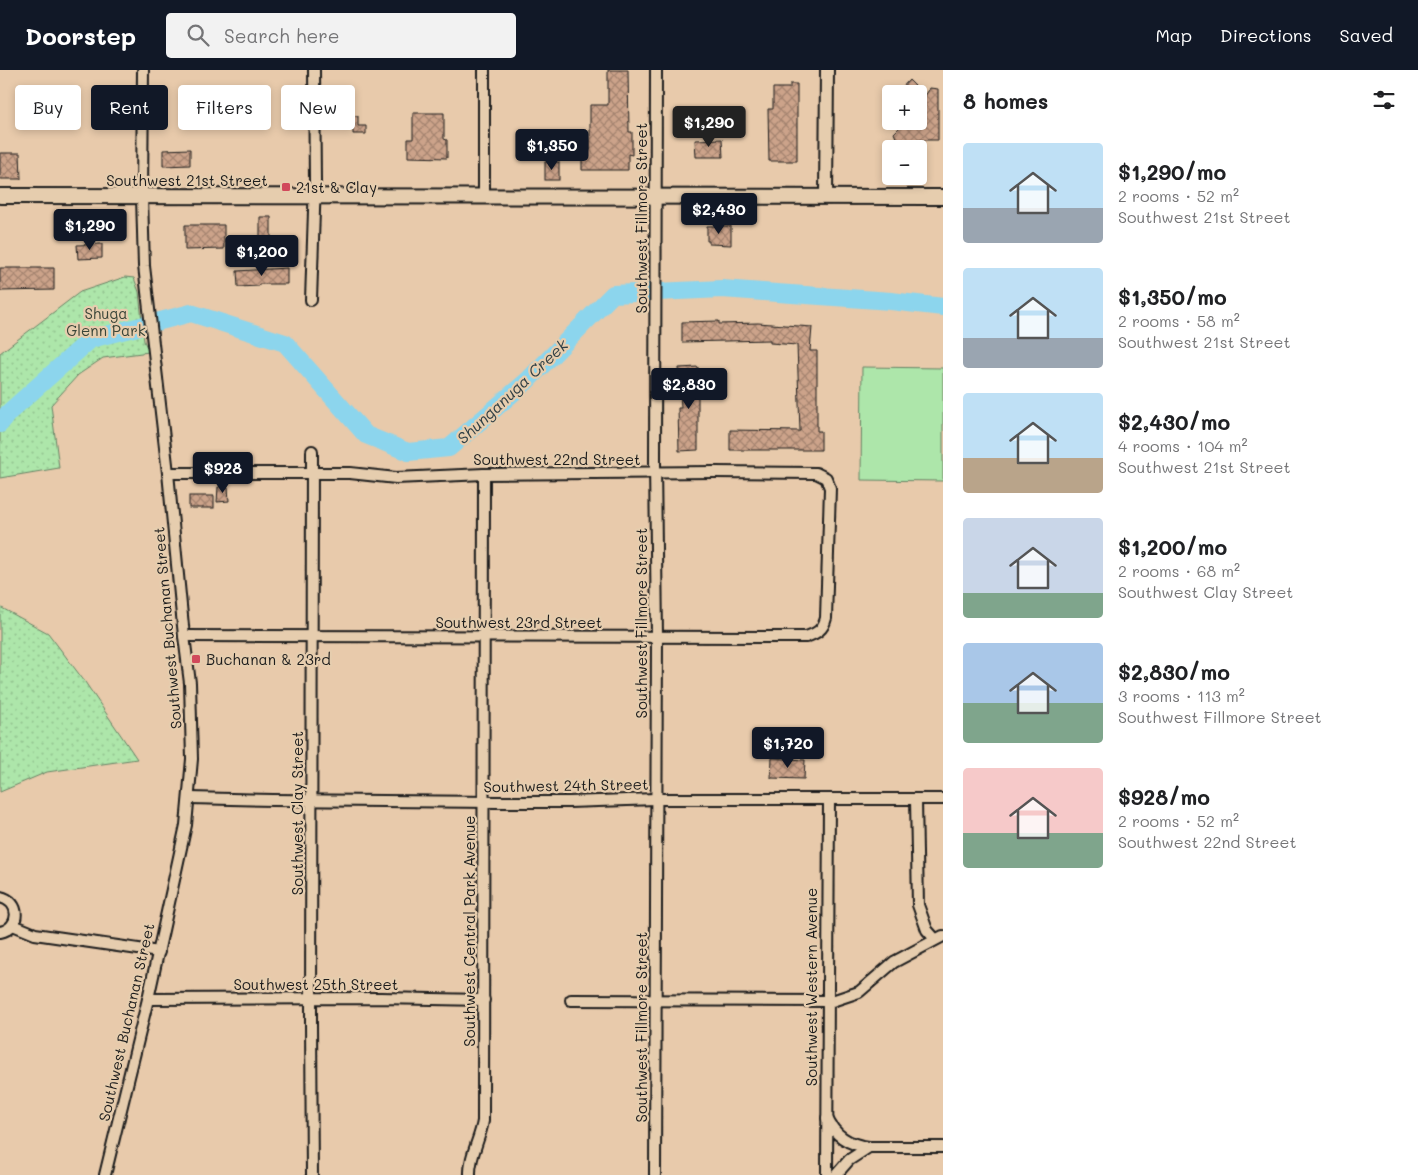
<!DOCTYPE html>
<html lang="en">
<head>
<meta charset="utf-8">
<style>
	:root { --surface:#fff; --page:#f2f2f2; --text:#202124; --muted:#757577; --accent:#111827 }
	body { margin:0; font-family:Mali,sans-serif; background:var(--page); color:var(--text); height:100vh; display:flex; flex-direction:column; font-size:19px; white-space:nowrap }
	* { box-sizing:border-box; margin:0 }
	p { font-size:16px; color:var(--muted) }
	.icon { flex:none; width:28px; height:28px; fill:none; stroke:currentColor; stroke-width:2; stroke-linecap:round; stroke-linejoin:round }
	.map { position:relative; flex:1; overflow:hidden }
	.sheet { display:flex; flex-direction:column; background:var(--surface); width:475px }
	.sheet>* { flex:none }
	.hud { position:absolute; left:15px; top:15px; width:475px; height:45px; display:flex; gap:10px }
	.controls { position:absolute; left:882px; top:15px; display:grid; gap:10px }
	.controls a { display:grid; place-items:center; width:45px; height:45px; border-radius:5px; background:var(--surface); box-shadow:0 2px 8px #0003; font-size:25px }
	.price { position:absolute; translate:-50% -42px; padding:0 11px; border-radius:5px; background:var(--accent); color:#fff; font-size:16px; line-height:32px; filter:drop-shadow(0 1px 2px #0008) }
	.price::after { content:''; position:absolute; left:50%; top:30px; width:15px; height:11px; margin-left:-8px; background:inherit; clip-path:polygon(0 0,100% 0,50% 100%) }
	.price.on { background:#222; color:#fff }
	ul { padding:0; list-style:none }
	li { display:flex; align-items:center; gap:15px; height:125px; padding:0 20px }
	li span { display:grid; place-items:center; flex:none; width:140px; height:100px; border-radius:5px; color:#555 }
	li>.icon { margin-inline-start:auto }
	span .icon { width:60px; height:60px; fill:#fffc; stroke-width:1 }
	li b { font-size:21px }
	h2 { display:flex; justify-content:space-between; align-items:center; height:60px; padding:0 20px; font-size:21px }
	.pill { padding:0 18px; border-radius:5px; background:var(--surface); box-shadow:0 2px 8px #0003; font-size:18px; line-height:45px }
	.pill.on { background:var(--accent); color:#fff }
	header { display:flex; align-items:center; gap:30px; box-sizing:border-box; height:70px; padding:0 25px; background:var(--accent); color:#fff }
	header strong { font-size:24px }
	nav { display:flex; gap:28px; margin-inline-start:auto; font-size:18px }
	.search { width:350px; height:45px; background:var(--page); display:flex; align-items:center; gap:12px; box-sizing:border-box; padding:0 18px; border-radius:5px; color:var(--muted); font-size:19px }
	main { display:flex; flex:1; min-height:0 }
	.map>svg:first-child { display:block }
</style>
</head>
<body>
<header>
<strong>Doorstep</strong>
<div class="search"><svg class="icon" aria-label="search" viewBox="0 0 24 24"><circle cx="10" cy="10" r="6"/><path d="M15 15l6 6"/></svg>Search here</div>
<nav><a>Map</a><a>Directions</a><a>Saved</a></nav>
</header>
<main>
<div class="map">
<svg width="943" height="1105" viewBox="0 0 943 1105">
	<defs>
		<pattern id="green-dots" width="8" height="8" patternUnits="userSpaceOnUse" patternTransform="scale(1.25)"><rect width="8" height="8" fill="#ade6aa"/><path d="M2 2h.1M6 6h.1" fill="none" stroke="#94c592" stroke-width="1.8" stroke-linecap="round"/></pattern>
		<pattern id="building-cross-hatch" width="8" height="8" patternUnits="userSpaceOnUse" patternTransform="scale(1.25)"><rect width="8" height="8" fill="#cca38a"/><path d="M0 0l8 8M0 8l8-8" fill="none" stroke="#a58470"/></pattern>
	</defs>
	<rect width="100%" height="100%" fill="#e8caab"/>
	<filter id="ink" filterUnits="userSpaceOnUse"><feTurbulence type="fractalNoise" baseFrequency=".02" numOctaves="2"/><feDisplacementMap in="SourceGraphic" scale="10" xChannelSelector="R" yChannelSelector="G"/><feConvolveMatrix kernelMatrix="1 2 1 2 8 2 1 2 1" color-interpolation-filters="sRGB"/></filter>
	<g filter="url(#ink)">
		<g fill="url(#green-dots)" stroke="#648163">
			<path d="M125 207 134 208 139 222 144 271 149 282 103 288 78 305 51 335 59 398 0 408V283L80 222Z"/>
			<path d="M0 537 48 563 85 612 137 689 47 702 0 722Z"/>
		</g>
		<path fill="#ade6aa" stroke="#648163" d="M862 297 943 298V411L861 410Z"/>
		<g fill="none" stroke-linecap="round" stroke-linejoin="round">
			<path stroke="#8cd5ed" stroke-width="18" d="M0 354 8 343 91 269 191 243 285 273 366 365 408 382 449 378 527 311 613 224 722 219 891 231 943 237"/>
		</g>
		<g fill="url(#building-cross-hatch)" stroke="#1c1c1c">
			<path d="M608 0H628L629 62H632V85L628 84V100H582V80H590V35H608Z"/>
			<path d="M909 10 925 26 930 18 938 19V70H897L894 63 906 51H919V24H896Z"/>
			<path d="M790 14H797V91H769L768 39H773V18H790Z"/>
			<rect x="97" y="29" width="13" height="24"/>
			<rect x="188" y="42" width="14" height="14"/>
			<path d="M413 43H444V69L447 70V88L408 87V69H413Z"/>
			<path d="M337 46H358V56H366V64H353V59H338Z"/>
			<path d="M722 69 723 87H696L695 70Z"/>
			<path d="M190 79V95L163 96V80Z"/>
			<path d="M0 83H20L21 109H0Z"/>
			<rect x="545" y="92" width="14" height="18"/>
			<path d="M260 147H271V183H241V169L260 170Z"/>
			<path d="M185 155H224V179L185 180Z"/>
			<path d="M707 156H731V175L709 174V171H707Z"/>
			<path d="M102 174V188L78 189 77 175Z"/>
			<path d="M0 198H54V220L0 221Z"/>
			<path d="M287 198V214H259V216L238 217 237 201Z"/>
			<path d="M719 251V254L758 253 812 257 810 281H817V361H821V380H730V360L800 361 797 275 770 273V270L682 272V252Z"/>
			<path d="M698 297V380L679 381 678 338H681L679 298Z"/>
			<path d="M218 417H228L229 431 217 432Z"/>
			<rect x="189" y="426" width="25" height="12"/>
			<path d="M772 688 805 690 804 709 771 708Z"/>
		</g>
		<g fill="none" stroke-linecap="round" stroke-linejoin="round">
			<defs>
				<g id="minor">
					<path d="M484 127V0"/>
					<path d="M311 230 315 111 314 0"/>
					<path d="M312 381 311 953 312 1105"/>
					<path d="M168 403H350L396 408 484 404 715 402 816 403 826 408 830 418 826 548C823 560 817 563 806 567L184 566"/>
					<path d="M190 728 273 730 495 732H569L656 729H943"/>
					<path d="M916 730 918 835 927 860 935 869"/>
					<path d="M0 827C21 831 21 858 0 862"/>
					<path d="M13 855 35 864 159 882"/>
					<path d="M148 929 380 928 484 930"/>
					<path d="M571 930 832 931 859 922 894 892 943 866"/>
					<path d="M827 1048C835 1067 850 1075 869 1077"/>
					<path d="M105 1105 148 929 186 755 192 689 190 613 184 566 168 403 144 196 142 127 143 0"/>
					<path d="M470 1105C469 1086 480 1070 483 1051L484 404"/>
					<path d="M655 1105 657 567 655 393 656 0"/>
					<path d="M827 1105 829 729"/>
					<path d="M836 1105 849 1090 869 1077H943"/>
				</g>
				<path id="tertiary" d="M826 127 827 0"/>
				<path id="secondary" d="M0 126 943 127"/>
			</defs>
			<use href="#minor" stroke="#1c1c1c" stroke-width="14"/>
			<use href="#tertiary" stroke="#1c1c1c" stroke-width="16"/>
			<use href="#secondary" stroke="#1c1c1c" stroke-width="18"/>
			<use href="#minor" stroke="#e6cdae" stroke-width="10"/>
			<use href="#tertiary" stroke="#e6cdae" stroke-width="12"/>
			<use href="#secondary" stroke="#e6cdae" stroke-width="14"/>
		</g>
	</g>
	<g fill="#d1495b" stroke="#e6cdae" stroke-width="2">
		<rect x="281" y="112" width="10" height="10" rx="2.5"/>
		<rect x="191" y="584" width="10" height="10" rx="2.5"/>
	</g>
	<g text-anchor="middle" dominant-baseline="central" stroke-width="4.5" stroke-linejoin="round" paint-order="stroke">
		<g font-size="15" fill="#1c1c1c" stroke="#e6cdae">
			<text x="187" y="110">Southwest 21st Street</text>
			<text transform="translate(641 148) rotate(-90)">Southwest Fillmore Street</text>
			<text x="557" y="389">Southwest 22nd Street</text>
			<text x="519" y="552">Southwest 23rd Street</text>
			<text transform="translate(641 553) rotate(-90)">Southwest Fillmore Street</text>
			<text transform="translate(167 558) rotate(-95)">Southwest Buchanan Street</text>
			<text transform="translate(566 715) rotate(-1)">Southwest 24th Street</text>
			<text transform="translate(297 743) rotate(-90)">Southwest Clay Street</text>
			<text transform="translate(469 861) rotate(-90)">Southwest Central Park Avenue</text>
			<text x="316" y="914">Southwest 25th Street</text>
			<text transform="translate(811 917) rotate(-90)">Southwest Western Avenue</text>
			<text transform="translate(126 952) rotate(-77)">Southwest Buchanan Street</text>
			<text transform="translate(641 957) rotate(-90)">Southwest Fillmore Street</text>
		</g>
		<g font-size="15" fill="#1c1c1c" stroke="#e6cdae" text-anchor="start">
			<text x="296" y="117">21st &amp; Clay</text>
			<text x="206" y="589">Buchanan &amp; 23rd</text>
		</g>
		<g font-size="15" fill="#394438" stroke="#e6cdae">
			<text x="106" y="243">Shuga<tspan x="106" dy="17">Glenn Park</tspan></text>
		</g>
		<g font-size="16" font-style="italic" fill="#324146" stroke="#e6cdae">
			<text transform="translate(512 321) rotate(-43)">Shunganuga Creek</text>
		</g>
	</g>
</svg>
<div class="controls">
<a>+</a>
<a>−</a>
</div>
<b class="price on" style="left:709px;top:78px">$1,290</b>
<b class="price" style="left:552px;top:101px">$1,350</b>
<b class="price" style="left:719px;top:165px">$2,430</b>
<b class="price" style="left:90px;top:181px">$1,290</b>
<b class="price" style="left:262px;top:207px">$1,200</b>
<b class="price" style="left:689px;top:340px">$2,830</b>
<b class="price" style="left:223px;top:424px">$928</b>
<b class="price" style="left:788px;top:699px">$1,720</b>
<div class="hud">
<a class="pill">Buy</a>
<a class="pill on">Rent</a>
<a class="pill">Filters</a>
<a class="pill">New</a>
</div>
</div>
<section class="sheet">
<h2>8 homes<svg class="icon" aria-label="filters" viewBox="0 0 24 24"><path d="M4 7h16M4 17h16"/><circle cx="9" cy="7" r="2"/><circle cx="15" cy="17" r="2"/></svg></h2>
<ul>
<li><span style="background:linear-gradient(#bfe0f5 65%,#9aa5b1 0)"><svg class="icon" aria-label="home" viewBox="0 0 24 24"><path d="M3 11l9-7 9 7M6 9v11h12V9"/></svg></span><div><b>$1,290/mo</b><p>2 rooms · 52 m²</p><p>Southwest 21st Street</p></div></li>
<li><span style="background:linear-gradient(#bfe0f5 70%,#9aa5b1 0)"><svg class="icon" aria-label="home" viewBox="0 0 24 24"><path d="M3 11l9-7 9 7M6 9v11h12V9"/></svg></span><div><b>$1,350/mo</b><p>2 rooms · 58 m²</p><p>Southwest 21st Street</p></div></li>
<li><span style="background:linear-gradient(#bfe0f5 65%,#b9a48a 0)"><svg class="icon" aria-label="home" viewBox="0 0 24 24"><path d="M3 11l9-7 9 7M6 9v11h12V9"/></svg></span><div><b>$2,430/mo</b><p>4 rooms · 104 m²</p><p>Southwest 21st Street</p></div></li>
<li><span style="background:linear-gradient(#c9d6e8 75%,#7fa58c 0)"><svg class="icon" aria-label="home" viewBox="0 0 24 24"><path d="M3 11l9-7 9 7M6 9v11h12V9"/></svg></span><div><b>$1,200/mo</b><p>2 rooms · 68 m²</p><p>Southwest Clay Street</p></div></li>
<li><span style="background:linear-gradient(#a9c7e8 60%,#7fa58c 0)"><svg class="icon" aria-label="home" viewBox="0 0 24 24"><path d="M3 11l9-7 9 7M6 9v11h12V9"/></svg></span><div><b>$2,830/mo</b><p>3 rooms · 113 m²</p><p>Southwest Fillmore Street</p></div></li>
<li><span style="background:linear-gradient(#f6c9c9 65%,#7fa58c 0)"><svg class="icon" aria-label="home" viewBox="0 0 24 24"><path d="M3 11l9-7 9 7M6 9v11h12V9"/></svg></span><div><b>$928/mo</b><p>2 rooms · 52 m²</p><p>Southwest 22nd Street</p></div></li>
</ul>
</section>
</main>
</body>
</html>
